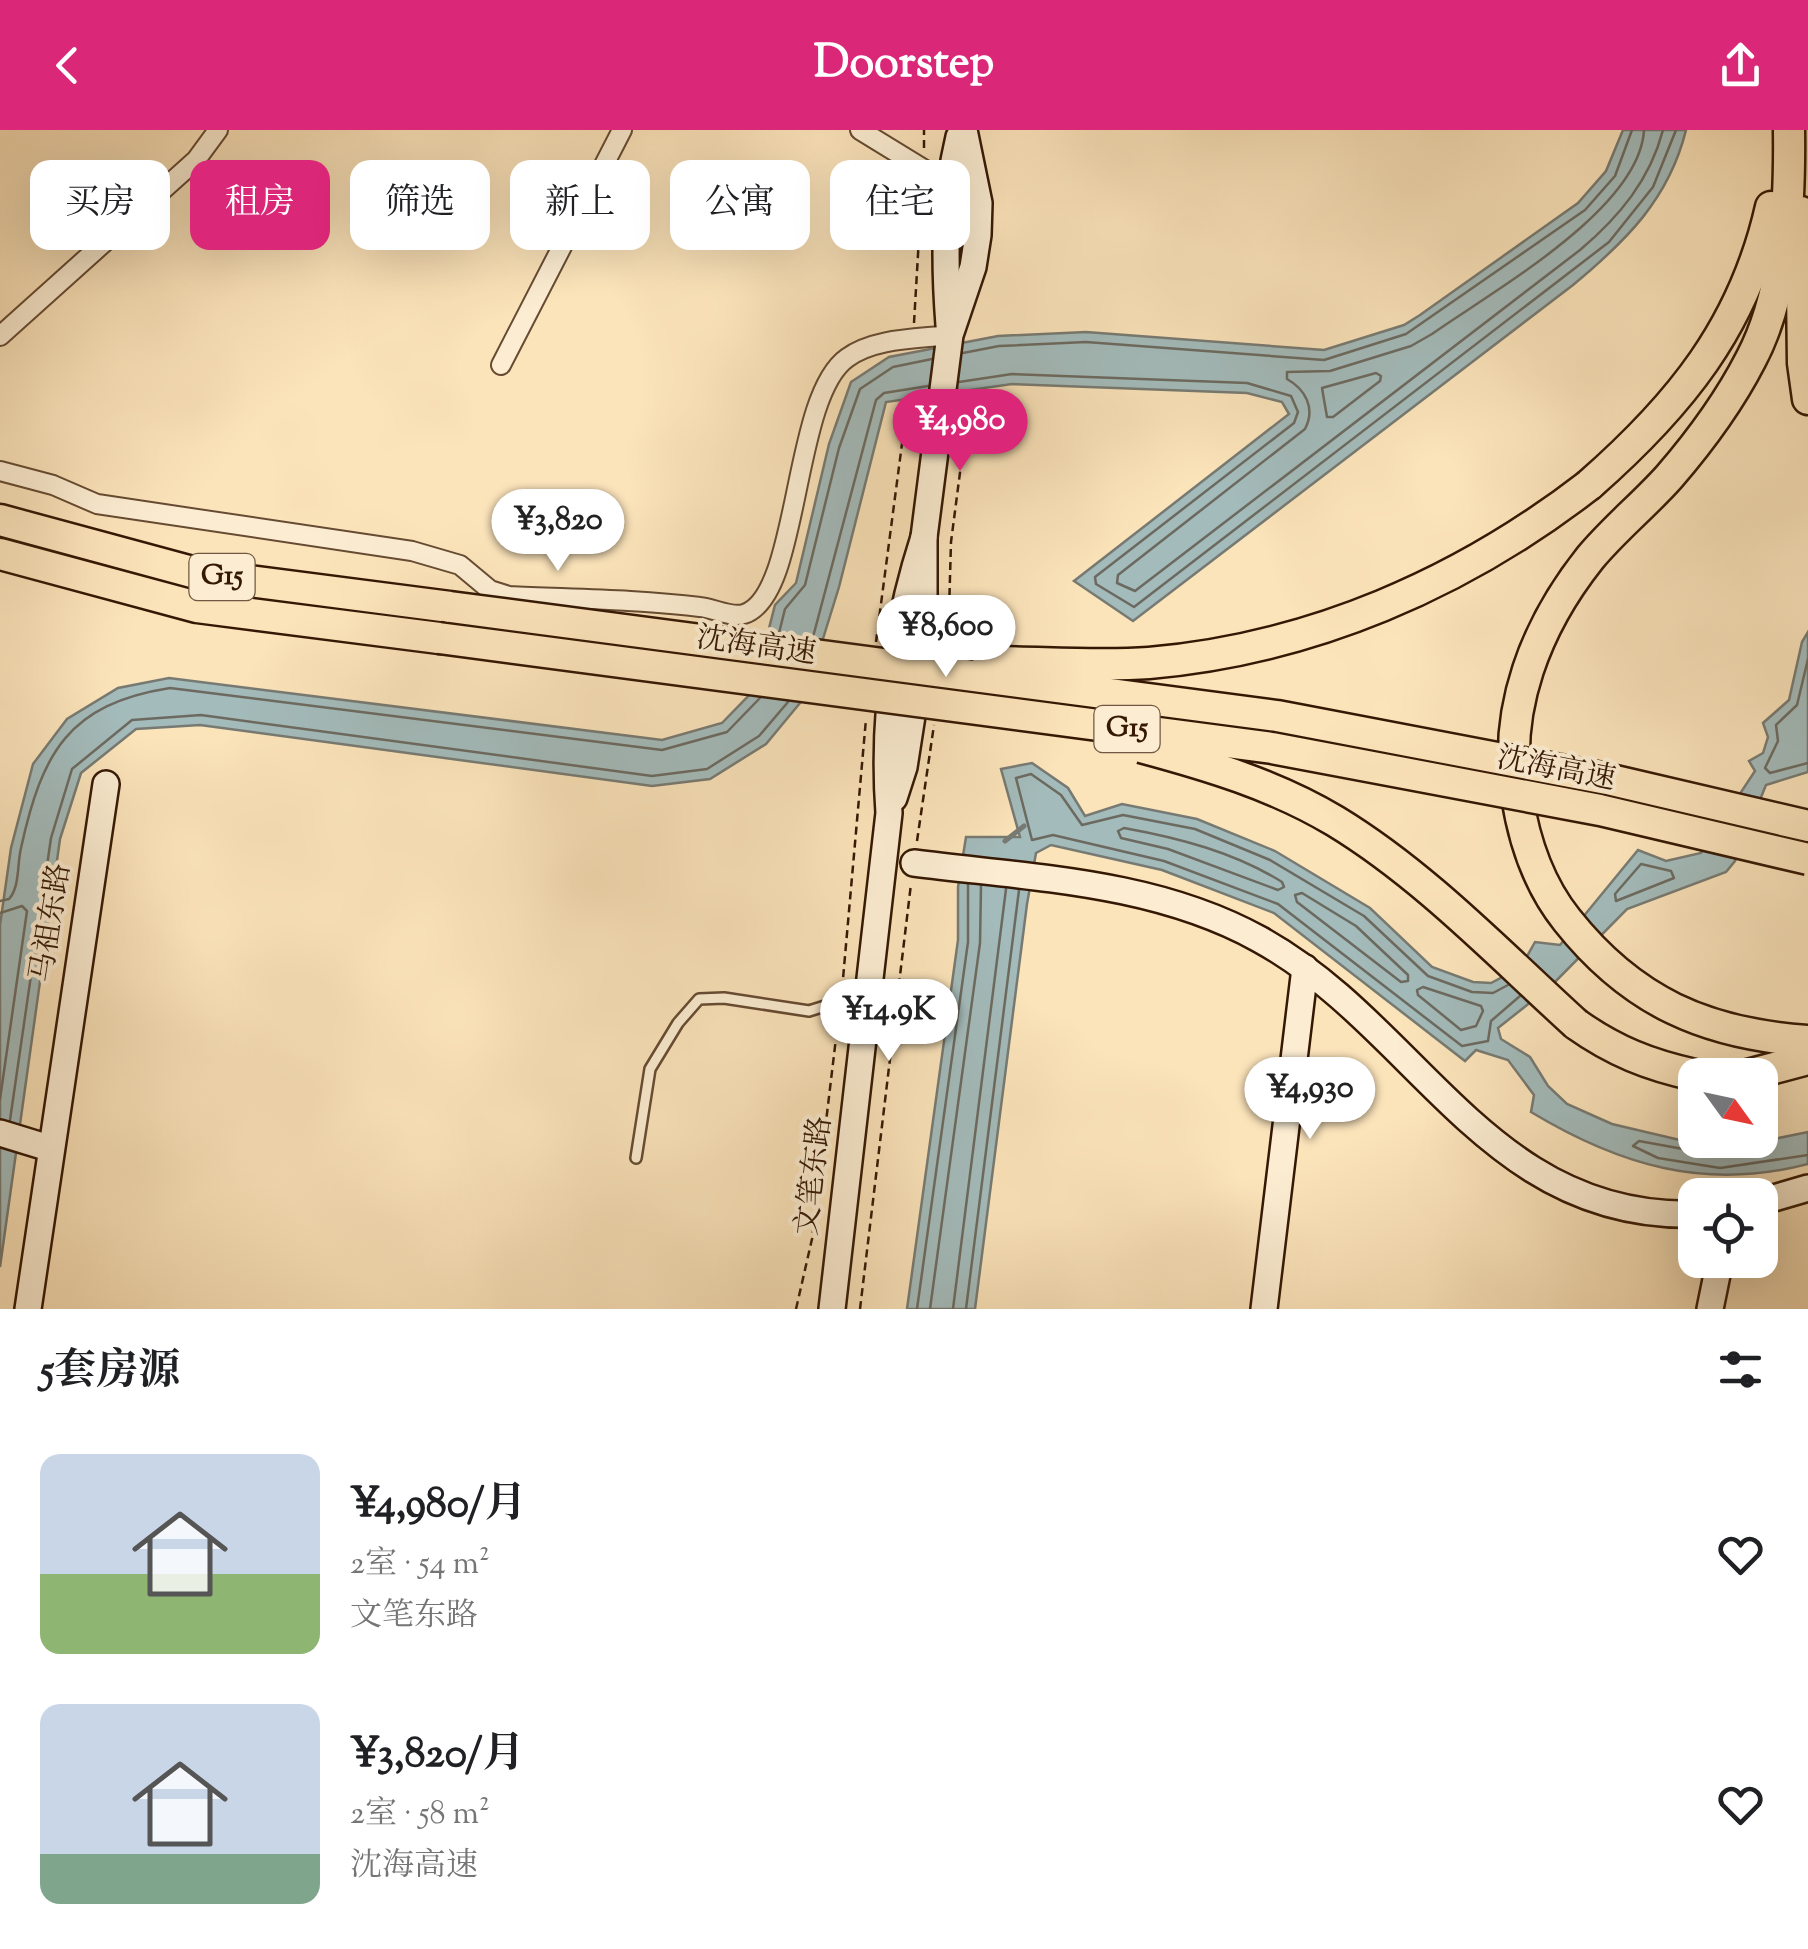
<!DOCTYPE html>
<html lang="zh">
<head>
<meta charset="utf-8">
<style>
	:root { --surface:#fff; --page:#f6f6f6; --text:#202124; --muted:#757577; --accent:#db2777 }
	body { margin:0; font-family:"Sorts Mill Goudy","Noto Serif SC",serif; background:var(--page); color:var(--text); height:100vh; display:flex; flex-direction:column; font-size:38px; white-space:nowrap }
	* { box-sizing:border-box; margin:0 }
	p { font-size:32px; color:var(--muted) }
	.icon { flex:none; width:55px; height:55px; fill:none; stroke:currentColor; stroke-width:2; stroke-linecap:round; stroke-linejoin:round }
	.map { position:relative; height:1179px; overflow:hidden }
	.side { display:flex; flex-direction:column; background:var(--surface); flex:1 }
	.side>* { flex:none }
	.guide { position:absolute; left:30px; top:30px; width:1000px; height:90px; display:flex; gap:20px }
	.needle { width:65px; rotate:123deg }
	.buttons { position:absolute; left:1678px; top:928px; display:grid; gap:20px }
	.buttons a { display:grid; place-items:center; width:100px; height:100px; border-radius:20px; background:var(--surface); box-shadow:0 10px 40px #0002; font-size:50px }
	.price { position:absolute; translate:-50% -85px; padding:0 22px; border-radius:35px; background:#fff; color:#222; font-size:32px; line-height:65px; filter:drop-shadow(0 2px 5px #0008) }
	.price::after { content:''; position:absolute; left:50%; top:60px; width:30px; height:22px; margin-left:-15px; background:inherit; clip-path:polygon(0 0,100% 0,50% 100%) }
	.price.selected { background:var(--accent); color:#fff }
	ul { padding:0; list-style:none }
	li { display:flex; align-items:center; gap:30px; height:250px; padding:0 40px }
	li span { display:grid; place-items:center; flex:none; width:280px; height:200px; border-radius:20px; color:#555 }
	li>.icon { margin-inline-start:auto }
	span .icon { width:120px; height:120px; fill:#fffc; stroke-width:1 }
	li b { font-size:42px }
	h2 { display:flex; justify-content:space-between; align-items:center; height:120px; padding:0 40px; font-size:42px }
	.pill { padding:0 35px; border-radius:20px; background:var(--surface); box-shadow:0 10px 40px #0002; font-size:35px; line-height:90px }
	.pill.selected { background:var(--accent); color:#fff }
	header { display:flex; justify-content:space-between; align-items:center; height:130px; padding:0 40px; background:var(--accent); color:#fff; font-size:45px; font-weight:800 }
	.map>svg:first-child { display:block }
</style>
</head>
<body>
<header><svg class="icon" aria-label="back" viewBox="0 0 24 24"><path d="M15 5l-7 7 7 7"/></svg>Doorstep<svg class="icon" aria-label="share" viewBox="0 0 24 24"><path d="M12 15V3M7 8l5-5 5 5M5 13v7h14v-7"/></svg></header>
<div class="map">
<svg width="1808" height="1179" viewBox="0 0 1808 1179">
	<rect width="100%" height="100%" fill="#fbe3ba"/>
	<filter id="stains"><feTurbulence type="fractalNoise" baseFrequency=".002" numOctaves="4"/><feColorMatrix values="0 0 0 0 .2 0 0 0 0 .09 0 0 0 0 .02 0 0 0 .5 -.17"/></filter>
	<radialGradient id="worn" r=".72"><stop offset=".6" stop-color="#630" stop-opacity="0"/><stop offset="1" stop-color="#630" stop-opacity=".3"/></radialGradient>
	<g fill="#a3bbbb" stroke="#777a72" stroke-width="2.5">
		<path d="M1623 0H1686C1669 69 1626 111 1573 155L1133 491 1074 451 1289 284 1282 272 1247 263 1012 254 886 272 839 457 805 567 766 614 710 649 652 656 200 595 136 599 81 643 60 709 0 1137V795L11 718 33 634 67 589 118 558 169 548 662 610 722 593 753 561 775 475 796 453 829 314 851 252 889 227 998 206 1086 202 1324 220 1404 195 1420 185 1578 73 1606 41Z"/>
		<path d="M1808 502V642L1766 655 1735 731 1726 742 1627 779 1551 856 1498 898 1501 909 1530 927 1548 956 1567 974 1612 994 1684 1011 1749 1014 1808 1002V1034C1705 1061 1619 1035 1531 982L1534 965 1508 930 1476 920 1465 931 1274 783 1162 740 1051 715 1036 723 1027 774 975 1179H907L958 810V757L966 707H1020L1001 639 1032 633 1068 658 1085 686 1122 674 1197 689 1275 721 1370 778 1432 837 1473 852 1491 853 1521 837 1535 812 1560 815 1638 720 1666 731 1701 723 1755 641 1749 631 1763 623 1768 607 1763 593 1789 570 1802 512Z"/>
	</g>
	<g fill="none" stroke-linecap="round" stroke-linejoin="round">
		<g stroke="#6c6a60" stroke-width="2.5">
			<path d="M1644 0C1640 79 1493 161 1432 204L1411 216 1330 241 1287 242V249C1305 259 1316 278 1305 299L1118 445 1117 453 1135 461 1580 120C1619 87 1650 50 1663 0"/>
			<path d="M963 223 999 216 1086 212 1324 230 1406 204 1585 80 1615 46 1632 0"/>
			<path d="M1376 243 1381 246 1380 251 1333 287H1327L1322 258Z"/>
			<path d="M959 252 1012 244 1247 253 1291 266 1298 282 1294 293 1095 447 1096 454 1134 477 1609 112 1653 57 1676 0"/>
			<path d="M779 503 785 479 805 455 839 318 860 259 893 237 932 229"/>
			<path d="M813 507 876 270 884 263 928 256"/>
			<path d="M1808 529 1797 575 1776 595 1778 611 1765 638 1770 643 1808 633"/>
			<path d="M1124 698C1179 708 1234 722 1282 752L1284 757 1278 760 1168 719 1121 708 1118 701Z"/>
			<path d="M1641 734 1671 741 1674 748 1616 771 1615 764Z"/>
			<path d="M1302 763 1356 796 1408 845V851L1401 852 1297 772 1295 765Z"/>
			<path d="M0 771 9 769C20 757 17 734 21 718 42 623 68 574 170 558L662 620 727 602 760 568"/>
			<path d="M0 783 22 776 27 781 0 969"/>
			<path d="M1508 855 1493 863 1472 862 1428 846 1364 786 1270 730 1195 699 1123 685 1082 695 1061 665 1031 644 1016 648 1032 710 1053 705 1164 731 1278 774 1462 916 1488 911 1491 891 1520 866"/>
			<path d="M1423 857 1481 876 1483 881 1476 896 1461 900 1418 865 1417 860Z"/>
			<path d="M10 990 51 708 72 639 132 590 201 585 652 646 707 639 759 606 788 572"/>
			<path d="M1705 1010 1694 1021 1639 1011 1633 1016 1658 1028 1720 1038 1808 1025"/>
			<path d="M917 1179 968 812V754"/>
			<path d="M930 1179 980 813 981 756"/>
			<path d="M953 1179 1006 759"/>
			<path d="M966 1179 1019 760"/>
		</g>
		<path stroke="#777a72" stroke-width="5" d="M1005 711 1024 696"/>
		<defs>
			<path id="lane" d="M636 1028 650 939 678 893 699 869 724 868 809 881 841 871"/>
			<g id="street">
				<path d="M860 0 948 54"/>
				<path d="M0 206 196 30 218 0"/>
				<path d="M501 235 622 0"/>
				<path d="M0 341 53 355 97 374 412 421 460 435 490 460 509 466C572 469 636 469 700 477 713 478 731 488 744 484 801 466 791 268 847 228 874 208 917 209 950 205"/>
			</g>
			<g id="secondary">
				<path d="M949 195C944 130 944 70 959 7"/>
				<path d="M894 668 904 637 924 509V407L950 205 973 137 978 105 979 73 964 0"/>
				<path d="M914 733C1031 748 1154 751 1259 809 1418 896 1488 1090 1695 1084"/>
				<path d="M0 1003 49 1018"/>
				<path d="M1760 1072 1808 1058"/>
				<path d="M28 1179 106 654"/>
				<path d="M832 1179 889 683C882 588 895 497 924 407"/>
				<path d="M1264 1179 1305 838"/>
				<path d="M1710 1179 1720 1130"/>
			</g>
			<g id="highway">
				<path d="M1789 0C1790 73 1786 163 1751 229 1729 272 1701 310 1669 347 1644 375 1614 399 1590 428 1536 496 1503 579 1517 666 1524 711 1538 754 1567 790 1632 872 1706 904 1808 911"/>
				<path d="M1801 82 1803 233 1808 269"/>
				<path d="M1589 355C1679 276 1744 197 1771 77"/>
				<path d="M0 390 203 445 450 477"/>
				<path d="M0 424 197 477 439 508"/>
				<path d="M1576 894C1614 921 1649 935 1695 945"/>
				<path d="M1748 945 1808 929"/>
			</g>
		</defs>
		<use href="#lane" stroke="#664b32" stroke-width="14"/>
		<use href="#street" stroke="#664b32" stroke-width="22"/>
		<use href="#secondary" stroke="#351804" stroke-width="30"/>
		<use href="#highway" stroke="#351804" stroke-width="35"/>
		<g stroke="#351804" stroke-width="2.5" stroke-dasharray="8 5" stroke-linecap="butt">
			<path d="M924 18V0"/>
			<path d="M914 193 922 56"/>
			<path d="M876 512 905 291 918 285"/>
			<path d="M948 518 951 412 965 304 958 295"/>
			<path d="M917 711 934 595"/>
			<path d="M842 860 866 589"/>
			<path d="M796 1179 812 1109 839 883"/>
			<path d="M860 1179 911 754"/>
		</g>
		<use href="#lane" stroke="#fcedd2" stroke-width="9"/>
		<use href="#street" stroke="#fcedd2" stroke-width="18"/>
		<use href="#secondary" stroke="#fcedd2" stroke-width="25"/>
		<use href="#highway" stroke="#fbe3ba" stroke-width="30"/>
		<defs>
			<g id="highway-bridge">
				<path d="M450 477 1277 586 1607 649 1808 696"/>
				<path d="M439 508 1272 618 1600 680 1808 729"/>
				<path d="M988 532C1041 532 1096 537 1149 533 1311 519 1461 454 1589 355"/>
				<path d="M1141 617C1208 635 1275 655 1335 691 1424 745 1499 824 1576 894"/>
			</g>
		</defs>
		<use href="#highway-bridge" stroke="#351804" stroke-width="35" stroke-linecap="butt"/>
		<use href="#highway-bridge" stroke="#fbe3ba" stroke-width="30"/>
	</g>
	<g text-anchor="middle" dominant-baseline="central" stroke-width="8" stroke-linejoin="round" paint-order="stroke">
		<g fill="#fcedd2" stroke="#715842" stroke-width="2.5">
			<rect x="189.5" y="424" width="65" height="46" rx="8"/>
			<rect x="1094.5" y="576" width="65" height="46" rx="8"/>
		</g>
		<g font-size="28" font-weight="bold" fill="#351804">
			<text x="222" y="447">G15</text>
			<text x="1127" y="599">G15</text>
		</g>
		<g font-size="30" fill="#351804" stroke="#fcedd2">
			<text transform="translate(756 517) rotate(8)">沈海高速</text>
			<text transform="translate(1556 640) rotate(11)">沈海高速</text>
			<text transform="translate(52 793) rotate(-81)">马祖东路</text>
			<text transform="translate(815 1046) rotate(-83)">文笔东路</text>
		</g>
	</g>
	<rect width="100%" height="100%" filter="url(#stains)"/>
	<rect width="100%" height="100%" fill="url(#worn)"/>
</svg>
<div class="buttons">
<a><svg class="needle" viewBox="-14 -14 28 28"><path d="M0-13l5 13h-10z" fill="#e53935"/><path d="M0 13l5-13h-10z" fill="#757577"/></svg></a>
<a><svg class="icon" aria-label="locate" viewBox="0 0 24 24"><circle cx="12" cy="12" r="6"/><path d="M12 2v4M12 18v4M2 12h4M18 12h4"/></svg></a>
</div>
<b class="price selected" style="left:960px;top:344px">¥4,980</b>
<b class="price" style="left:558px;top:444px">¥3,820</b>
<b class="price" style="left:946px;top:550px">¥8,600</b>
<b class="price" style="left:889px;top:934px">¥14.9K</b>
<b class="price" style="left:1310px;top:1012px">¥4,930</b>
<div class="guide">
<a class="pill">买房</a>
<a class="pill selected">租房</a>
<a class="pill">筛选</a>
<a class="pill">新上</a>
<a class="pill">公寓</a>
<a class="pill">住宅</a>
</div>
</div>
<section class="side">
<h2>5套房源<svg class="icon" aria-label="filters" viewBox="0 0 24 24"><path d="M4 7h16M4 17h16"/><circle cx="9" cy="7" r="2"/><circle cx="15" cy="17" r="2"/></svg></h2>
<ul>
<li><span style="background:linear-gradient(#c9d6e8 60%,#8fb573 0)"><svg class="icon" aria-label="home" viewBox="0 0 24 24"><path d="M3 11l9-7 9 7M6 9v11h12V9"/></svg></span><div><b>¥4,980/月</b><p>2室 · 54 m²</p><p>文笔东路</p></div><svg class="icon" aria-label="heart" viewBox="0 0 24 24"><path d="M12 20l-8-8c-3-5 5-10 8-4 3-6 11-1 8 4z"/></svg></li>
<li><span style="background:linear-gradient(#c9d6e8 75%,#7fa58c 0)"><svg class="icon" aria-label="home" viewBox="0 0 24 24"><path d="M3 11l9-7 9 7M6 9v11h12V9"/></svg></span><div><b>¥3,820/月</b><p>2室 · 58 m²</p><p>沈海高速</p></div><svg class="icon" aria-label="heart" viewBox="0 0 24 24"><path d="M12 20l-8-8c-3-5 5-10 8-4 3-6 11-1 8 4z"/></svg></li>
</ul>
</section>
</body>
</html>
